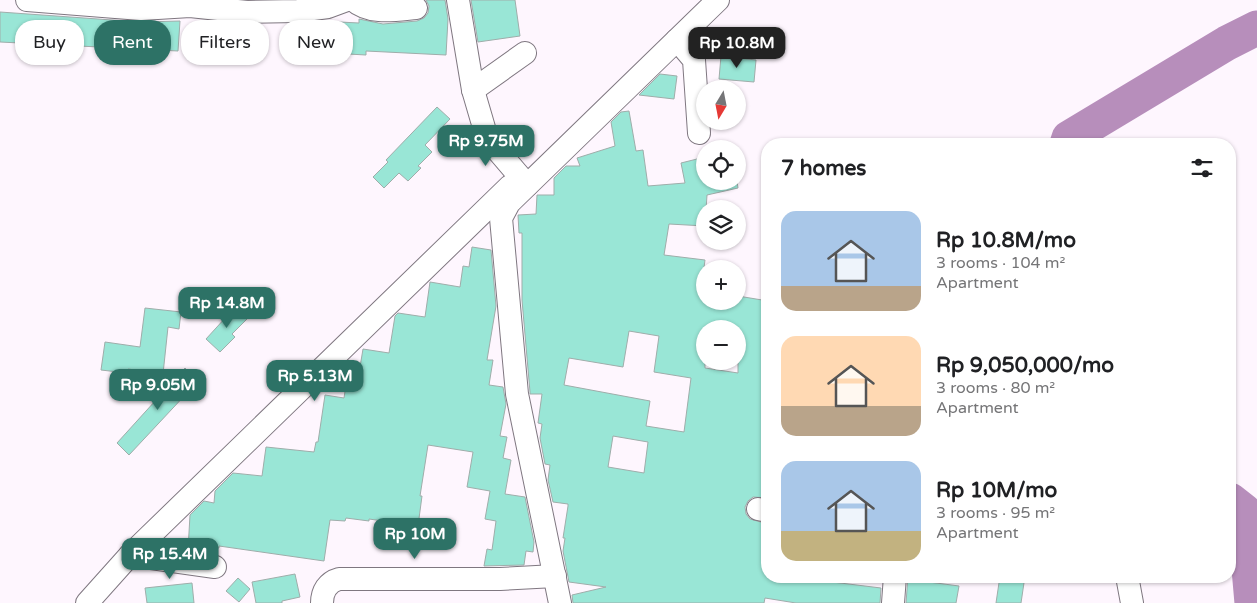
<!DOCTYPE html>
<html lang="en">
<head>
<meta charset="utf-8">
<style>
	:root { --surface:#fff; --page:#f6f6f6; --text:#202124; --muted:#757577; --accent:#2d7266 }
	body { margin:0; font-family:"Varela Round",sans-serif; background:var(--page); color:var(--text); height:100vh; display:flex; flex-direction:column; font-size:19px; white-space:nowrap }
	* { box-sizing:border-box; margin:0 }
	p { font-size:16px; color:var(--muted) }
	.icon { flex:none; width:28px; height:28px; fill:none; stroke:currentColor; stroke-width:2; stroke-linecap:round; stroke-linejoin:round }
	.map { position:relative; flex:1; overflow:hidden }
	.side { position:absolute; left:761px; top:138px; width:475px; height:445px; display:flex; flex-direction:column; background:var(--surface); border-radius:20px; box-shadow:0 1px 4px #0004 }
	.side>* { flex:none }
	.hud { position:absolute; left:15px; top:20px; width:475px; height:45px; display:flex; gap:10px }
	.needle { width:32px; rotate:190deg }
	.controls { position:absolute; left:696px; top:80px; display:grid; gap:10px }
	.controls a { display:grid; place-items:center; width:50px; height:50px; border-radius:50%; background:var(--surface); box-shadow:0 1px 4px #0004; font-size:25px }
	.price { position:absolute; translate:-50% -42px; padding:0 11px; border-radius:10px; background:var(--accent); color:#fff; font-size:16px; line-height:32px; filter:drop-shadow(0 1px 2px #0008) }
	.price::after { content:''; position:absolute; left:50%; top:30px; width:15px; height:11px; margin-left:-8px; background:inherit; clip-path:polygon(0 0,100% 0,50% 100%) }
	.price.current { background:#222; color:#fff }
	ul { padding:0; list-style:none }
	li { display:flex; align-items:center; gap:15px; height:125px; padding:0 20px }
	li span { display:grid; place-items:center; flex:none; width:140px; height:100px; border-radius:15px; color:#555 }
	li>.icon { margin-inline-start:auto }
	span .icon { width:60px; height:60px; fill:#fffc; stroke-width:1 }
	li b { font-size:21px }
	h2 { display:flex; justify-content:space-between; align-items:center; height:60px; padding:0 20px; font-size:21px }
	.tag { padding:0 18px; border-radius:20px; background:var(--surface); box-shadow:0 1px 4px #0004; font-size:18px; line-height:45px }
	.tag.current { background:var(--accent); color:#fff }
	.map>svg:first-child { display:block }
</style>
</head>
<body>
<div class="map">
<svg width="1257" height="603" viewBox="0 0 1257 603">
	<rect width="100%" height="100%" fill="#fef6fe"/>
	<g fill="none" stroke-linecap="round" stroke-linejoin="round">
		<g stroke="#b78ebb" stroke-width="35">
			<path d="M1067 144 1069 138 1227 43 1257 28"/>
			<path d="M1230 500 1244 511 1252 603"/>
		</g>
	</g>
	<g fill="#99e6d6" stroke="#9fadaa" fill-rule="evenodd">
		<path d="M426 0H445L448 19 446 55 366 51V55L294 51 295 24 320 21 359 23V19L383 24 417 21 424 18 428 13 429 6Z"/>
		<path d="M471 0H515L520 36 478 42Z"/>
		<path d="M0 12 140 22 180 21 178 51 0 42Z"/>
		<path d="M721 56 756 60 754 82 719 79Z"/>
		<path d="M660 74 677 76 674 99 639 95Z"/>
		<path d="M437 107 450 119 425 145 432 152 418 166 421 168 408 181 399 173 384 188 373 177 388 162 386 160Z"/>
		<path d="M629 111 636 151 643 150 648 186 685 183 681 163 705 157V181H737L738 188 707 195 705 226 669 224 664 255 705 260 702 283 705 284V301H738V296L768 301V498L753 497 748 501 745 507 746 514 750 519 768 524V576H825L824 581 881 588 880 603H796L765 598 764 603H573L572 595 606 587 569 582 563 551 565 538H563L568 506V504L553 502 548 480 550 465 545 464 540 438 542 424 538 423 542 394H530V392L522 300V233H519L518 215 536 214 537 195H554V178L566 166H580L577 158 615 146 611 122 621 112ZM705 329H738V373L705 368ZM629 331 659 336 654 372 691 378 684 432 646 426 650 401 564 385 569 358 623 367ZM613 436 648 442 644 473 608 467Z"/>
		<path d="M472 247 491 250 496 306 487 360H493L489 385 503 387 506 404 500 436 507 437 503 458 511 460 505 494 525 497 534 542 533 552 526 551 524 565 484 566 487 549 492 550 496 521 485 519 490 491 467 487 473 452 428 445 420 496H422L418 526 369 519V521L346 518 345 521 330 520 324 561 219 546V548L200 545 209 553 188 550 190 515 204 501 214 503 215 491 233 473 262 476 266 447 314 452 316 442H318L325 395 344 398 348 372 359 373 363 349 389 353 395 316 398 313 425 317 430 282 460 287 463 266 469 267Z"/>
		<path d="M237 305 249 317 232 334 235 337 220 352 206 339Z"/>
		<path d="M145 308 181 312 179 329 168 327 163 374 128 369 127 373 101 370 105 342 140 347Z"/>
		<path d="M185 368 199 382 188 394 187 393 129 455 117 443Z"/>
		<path d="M295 574 300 597 282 601V603H256L252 582Z"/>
		<path d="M908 576H922L921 581 959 586 956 603H906Z"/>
		<path d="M1000 576H1025L1021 603H996Z"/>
		<path d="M238 578 250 589 239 602 226 591Z"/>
		<path d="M192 583 194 603H147L145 588Z"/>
	</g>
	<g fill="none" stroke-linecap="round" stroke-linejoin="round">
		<defs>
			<g id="minor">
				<path d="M27 0 141 9 190 6 247 12 298 11 328 7 347 0"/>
				<path d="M353 0C370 15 395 10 416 8"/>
				<path d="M458 0 473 90 487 138 527 185"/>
				<path d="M677 40 694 60 699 133"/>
				<path d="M473 90 525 53"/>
				<path d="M758 509 768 511"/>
				<path d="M130 555 215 567"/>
				<path d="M1127 576 1132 603"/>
				<path d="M87 603 130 555 510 186"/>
				<path d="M322 603C322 591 328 582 339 579H500L555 576"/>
				<path d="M560 603 517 394 501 218 509 203 718 0"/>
				<path d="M893 603 895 576"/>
			</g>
		</defs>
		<use href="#minor" stroke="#7f7780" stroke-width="24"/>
		<use href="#minor" stroke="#fff" stroke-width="22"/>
	</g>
</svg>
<div class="controls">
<a><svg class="needle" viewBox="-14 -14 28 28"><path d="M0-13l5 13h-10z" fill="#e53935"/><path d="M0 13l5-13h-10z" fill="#757577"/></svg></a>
<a><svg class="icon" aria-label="locate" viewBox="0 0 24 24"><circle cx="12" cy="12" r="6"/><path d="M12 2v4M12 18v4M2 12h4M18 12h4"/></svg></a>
<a><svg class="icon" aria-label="layers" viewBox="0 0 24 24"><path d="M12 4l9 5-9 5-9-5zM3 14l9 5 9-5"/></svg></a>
<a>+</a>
<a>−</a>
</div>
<b class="price current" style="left:737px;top:69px">Rp 10.8M</b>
<b class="price" style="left:486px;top:167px">Rp 9.75M</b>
<b class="price" style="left:227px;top:329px">Rp 14.8M</b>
<b class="price" style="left:315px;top:402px">Rp 5.13M</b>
<b class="price" style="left:158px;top:411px">Rp 9.05M</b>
<b class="price" style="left:415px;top:560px">Rp 10M</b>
<b class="price" style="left:170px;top:580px">Rp 15.4M</b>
<div class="hud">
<a class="tag">Buy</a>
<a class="tag current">Rent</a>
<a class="tag">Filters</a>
<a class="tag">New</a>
</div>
<section class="side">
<h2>7 homes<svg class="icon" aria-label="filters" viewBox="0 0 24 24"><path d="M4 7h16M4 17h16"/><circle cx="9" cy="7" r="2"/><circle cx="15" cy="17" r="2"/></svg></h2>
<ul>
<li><span style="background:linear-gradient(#a9c7e8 75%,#b9a48a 0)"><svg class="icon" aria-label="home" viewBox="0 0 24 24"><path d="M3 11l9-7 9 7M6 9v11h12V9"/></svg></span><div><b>Rp 10.8M/mo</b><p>3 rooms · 104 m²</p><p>Apartment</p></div></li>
<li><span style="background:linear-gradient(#ffd9b3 70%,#b9a48a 0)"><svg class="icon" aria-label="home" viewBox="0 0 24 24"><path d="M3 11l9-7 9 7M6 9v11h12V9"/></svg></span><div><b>Rp 9,050,000/mo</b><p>3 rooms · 80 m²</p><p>Apartment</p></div></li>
<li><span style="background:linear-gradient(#a9c7e8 70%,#c2b280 0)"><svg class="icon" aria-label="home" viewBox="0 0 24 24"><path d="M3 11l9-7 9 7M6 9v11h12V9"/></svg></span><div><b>Rp 10M/mo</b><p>3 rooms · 95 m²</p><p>Apartment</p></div></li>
</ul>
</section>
</div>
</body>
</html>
